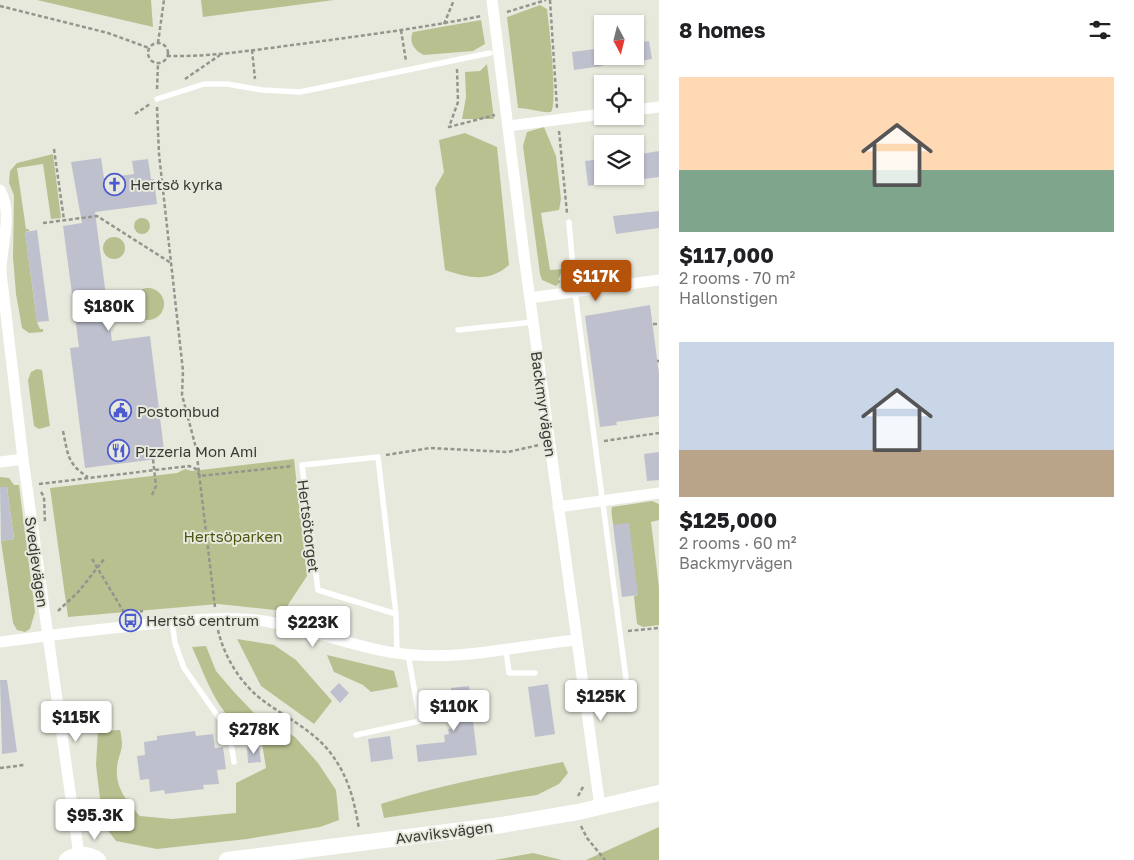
<!DOCTYPE html>
<html lang="en">
<head>
<meta charset="utf-8">
<style>
	:root { --surface:#fff; --page:#f2f2f2; --text:#202124; --muted:#757577; --accent:#b45309 }
	body { margin:0; font-family:"Golos Text",sans-serif; background:var(--page); color:var(--text); height:100vh; display:flex; flex-direction:column; font-size:19px; white-space:nowrap }
	* { box-sizing:border-box; margin:0 }
	p { font-size:16px; color:var(--muted) }
	.icon { flex:none; width:28px; height:28px; fill:none; stroke:currentColor; stroke-width:2; stroke-linecap:round; stroke-linejoin:round }
	.map { position:relative; flex:1; overflow:hidden }
	.side { display:flex; flex-direction:column; background:var(--surface); width:475px }
	.side>* { flex:none }
	.needle { width:32px; rotate:173deg }
	.tools { position:absolute; left:594px; top:15px; display:grid; gap:10px }
	.tools a { display:grid; place-items:center; width:50px; height:50px; border-radius:0px; background:var(--surface); box-shadow:0 1px 4px #0004; font-size:25px }
	.price { position:absolute; translate:-50% -42px; padding:0 11px; border-radius:5px; background:#fff; color:#222; font-size:16px; line-height:32px; filter:drop-shadow(0 1px 2px #0008) }
	.price::after { content:''; position:absolute; left:50%; top:30px; width:15px; height:11px; margin-left:-8px; background:inherit; clip-path:polygon(0 0,100% 0,50% 100%) }
	.price.active { background:var(--accent); color:#fff }
	ul { padding:0; list-style:none }
	li { display:grid; align-content:center; gap:10px; height:265px; padding:0 20px }
	li span { display:grid; place-items:center; height:155px; border-radius:0px; color:#555 }
	li>.icon { margin-inline-start:auto }
	span .icon { width:90px; height:90px; fill:#fffc; stroke-width:1 }
	li b { font-size:21px }
	h2 { display:flex; justify-content:space-between; align-items:center; height:60px; padding:0 20px; font-size:21px }
	main { display:flex; flex:1; min-height:0 }
	.map>svg:first-child { display:block }
</style>
</head>
<body>
<main>
<div class="map">
<svg width="659" height="860" viewBox="0 0 659 860">
	<rect width="100%" height="100%" fill="#e7e9dd"/>
	<g fill="#b9c090">
		<path d="M37 0H151L153 27Z"/>
		<path d="M201 0H334L203 17Z"/>
		<path d="M540 5 547 9C549 25 558 102 551 112 541 113 529 108 518 108L507 17Z"/>
		<path d="M481 20 485 44 473 51 424 55C415 51 408 42 413 32Z"/>
		<path d="M487 64 494 119H462L466 97 465 72 480 71Z"/>
		<path d="M544 127 556 156 561 199 559 210 541 213 550 270 563 269 558 280 561 281 556 286 542 280 540 274 523 146 527 132Z"/>
		<path d="M465 133 497 147 509 265C489 283 469 278 445 270L435 188 444 172 439 140Z"/>
		<path d="M53 154 61 218 51 219 43 164 17 168 26 229H29V231L25 232 37 322 40 329H43V332L29 333 22 328 16 294 13 257 14 195 9 183 10 171 17 163Z"/>
		<circle cx="142" cy="226" r="8"/>
		<circle cx="114" cy="248" r="11"/>
		<circle cx="148" cy="304" r="16"/>
		<path d="M37 369 42 370 50 426 39 429 34 426 28 380 31 372Z"/>
		<path d="M294 459 307 576 284 611 218 604 68 617 50 488 177 473 185 469 192 471Z"/>
		<path d="M0 477 9 478 14 485H19L35 612 30 629 25 632 17 630 13 623 1 541 14 539 7 487H0Z"/>
		<path d="M652 501 659 504V520L651 522 659 587V625L643 627 637 624 634 596 638 595C631 577 608 523 612 507Z"/>
		<path d="M237 639 274 645 296 660 332 701 314 724 261 686Z"/>
		<path d="M206 646 216 671 234 692 255 714 295 737 318 763 336 790 339 820 320 827 247 839 157 849 116 841 103 824 96 765 98 731 120 730C125 752 119 749 117 768 115 788 128 803 140 816L172 819 236 813V783L266 768 262 743C217 717 212 691 192 647Z"/>
		<path d="M327 655 394 671 398 687 371 692 363 685 334 672Z"/>
		<path d="M563 762 568 773 559 784 537 795 384 818 381 804C442 784 501 774 563 762Z"/>
		<path d="M659 827V860H586Z"/>
		<path d="M533 853 562 860H494Z"/>
	</g>
	<g fill="#bec1cd">
		<path d="M649 41 652 59 635 62V43Z"/>
		<path d="M602 48V66L574 70 572 52Z"/>
		<path d="M659 151V177L635 180V155Z"/>
		<path d="M101 158 104 178 134 174 132 161 148 159 151 179H154L157 204 95 212 112 341 150 336 165 458 85 468 70 348 79 347 63 226 82 223 71 162Z"/>
		<path d="M602 159V184L588 186 585 161Z"/>
		<path d="M659 211V228L616 234 613 216Z"/>
		<path d="M37 230 49 321 37 322 25 232Z"/>
		<path d="M650 305 659 374V416L616 422 617 425 600 427 585 316Z"/>
		<path d="M659 452V480L647 481 644 454Z"/>
		<path d="M0 487H7L14 539 1 541Z"/>
		<path d="M629 523 638 595 622 597 613 525Z"/>
		<path d="M0 680H7L17 752 2 754Z"/>
		<path d="M339 683 349 693 340 703 330 692Z"/>
		<path d="M548 684 555 734 535 737 528 687Z"/>
		<path d="M469 686 477 755 418 762 416 745 445 742 444 735 449 734 448 729 455 728 451 688Z"/>
		<path d="M195 731 196 736 213 734 215 748 223 747 226 769 217 770 219 784 203 785 204 789 165 794 164 790 150 792 149 779 140 780 137 756 145 755 144 742 157 740V736Z"/>
		<path d="M390 736 393 759 371 762 368 739Z"/>
		<path d="M259 746 261 762 248 763 247 747Z"/>
	</g>
	<g fill="none" stroke-linecap="round" stroke-linejoin="round">
		<g stroke="#94958d" stroke-width="2.5" stroke-dasharray="4 2.5" stroke-linecap="butt">
			<path d="M550 0 557 108"/>
			<path d="M0 6 108 33 149 48"/>
			<path d="M507 12 546 0"/>
			<path d="M444 24 454 0"/>
			<path d="M401 30 406 61"/>
			<circle cx="158" cy="53" r="10"/>
			<path d="M158 43 164 0"/>
			<path d="M252 50 255 79"/>
			<path d="M167 56C214 57 261 49 308 43 366 35 423 28 481 16"/>
			<path d="M457 69 458 102 449 127 495 115"/>
			<path d="M185 79 220 55"/>
			<path d="M157 89 158 63"/>
			<path d="M157 107 159 154 183 371 182 395 196 448 215 607"/>
			<path d="M135 114 150 104"/>
			<path d="M559 131 567 213"/>
			<path d="M54 149 64 220"/>
			<path d="M43 223 97 216 171 263"/>
			<path d="M653 324H659"/>
			<path d="M657 361H659"/>
			<path d="M63 431C68 454 67 464 88 477"/>
			<path d="M604 441 659 433"/>
			<path d="M386 455 430 448 508 452 539 445"/>
			<path d="M39 484 189 466 196 469 200 476 293 466"/>
			<path d="M41 492 44 497 45 523"/>
			<path d="M152 495 156 486 153 459"/>
			<path d="M92 559 125 614"/>
			<path d="M58 611 79 591 105 558"/>
			<path d="M127 613 143 611"/>
			<path d="M218 630C224 657 242 686 265 702 287 718 312 730 329 751 348 775 354 799 359 829"/>
			<path d="M628 631 659 628"/>
			<path d="M0 768 24 765"/>
			<path d="M578 796 584 785"/>
			<path d="M581 826 587 838 605 860"/>
		</g>
		<g stroke="#fff" stroke-width="5.5">
			<path d="M157 99 204 84H227L262 90 300 92 490 53"/>
			<path d="M569 222 575 292 628 694"/>
			<path d="M458 330 533 322"/>
			<path d="M396 614 318 590 302 465 378 457 396 614 397 654"/>
			<path d="M172 622 175 643 184 668 229 732 234 762"/>
			<path d="M506 650 509 673H535"/>
			<path d="M356 735 420 721 408 654"/>
		</g>
		<g stroke="#fff" stroke-width="11">
			<path d="M492 0 525 263 600 807"/>
			<path d="M635 110 659 107"/>
			<path d="M508 126 602 114"/>
			<path d="M0 190C13 213 2 244 1 269 1 275 2 282 3 289L23 459 79 855"/>
			<path d="M530 298 659 280"/>
			<path d="M0 462 23 459"/>
			<path d="M558 507 659 493"/>
			<path d="M0 642C50 635 100 629 150 624 181 621 213 617 245 619 296 622 345 646 396 653 456 662 516 646 576 640"/>
		</g>
		<g stroke="#fff" stroke-width="16">
			<path d="M67 860C77 853 88 853 98 860"/>
			<path d="M227 860 502 825 578 812 659 793"/>
		</g>
	</g>
	<defs>
		<symbol id="church-ring" viewBox="-11 -11 22 22"><circle r="9.5" fill="#e7e9dd" stroke="#4c5bd0" stroke-width="1.5"/><path d="M-1.2-6h2.4v3.5h3.3v2.4h-3.3V6h-2.4V-.1h-3.3v-2.4h3.3Z" fill="#4c5bd0"/></symbol>
		<symbol id="civic-ring" viewBox="-11 -11 22 22"><circle r="9.5" fill="#e7e9dd" stroke="#4c5bd0" stroke-width="1.5"/><path d="M-.6-6.5H3V-4.5H.6V-3L4-1V1h2V6H-6V1h2V-1L-.6-3ZM-1.2 2.5V6h2.4V2.5Z" fill="#4c5bd0"/></symbol>
		<symbol id="restaurant-ring" viewBox="-11 -11 22 22"><circle r="9.5" fill="#e7e9dd" stroke="#4c5bd0" stroke-width="1.5"/><path d="M-5-6h1v4h1v-4h1v4h1v-4h1v5L-1.5 .5V6h-2V.5L-5-1ZM5-6V6H3V1.5H1.5Q1.5-4 5-6Z" fill="#4c5bd0"/></symbol>
		<symbol id="bus-ring" viewBox="-11 -11 22 22"><circle r="9.5" fill="#e7e9dd" stroke="#4c5bd0" stroke-width="1.5"/><path d="M-5-6H5V4H4V6H2V4H-2V6H-4V4H-5ZM-3.5-4V0h7V-4ZM-3.5 1.2v1.5H-2V1.2ZM2 1.2v1.5H3.5V1.2Z" fill="#4c5bd0"/></symbol>
	</defs>
	<g fill-rule="evenodd">
		<use href="#church-ring" x="102" y="172" width="25" height="25"/>
		<use href="#civic-ring" x="108" y="398" width="25" height="25"/>
		<use href="#restaurant-ring" x="106" y="438" width="25" height="25"/>
		<use href="#bus-ring" x="118" y="608" width="25" height="25"/>
	</g>
	<g text-anchor="middle" dominant-baseline="central" stroke-width="4" stroke-linejoin="round" paint-order="stroke">
		<g font-size="15" fill="#393935" stroke="#e7e9dd" text-anchor="start">
			<text x="130" y="184">Hertsö kyrka</text>
			<text x="137" y="411">Postombud</text>
			<text x="135" y="451">Pizzeria Mon Ami</text>
			<text x="146" y="620">Hertsö centrum</text>
		</g>
		<g font-size="15" fill="#393935" stroke="#e7e9dd">
			<text transform="translate(544 404) rotate(82)">Backmyrvägen</text>
			<text transform="translate(309 526) rotate(83)">Hertsötorget</text>
			<text transform="translate(37 562) rotate(82)">Svedjevägen</text>
			<text transform="translate(444 832) rotate(-7)">Avaviksvägen</text>
		</g>
		<g font-size="15" fill="#4f550f" stroke="#e7e9dd">
			<text x="233" y="536">Hertsöparken</text>
		</g>
	</g>
</svg>
<div class="tools">
<a><svg class="needle" viewBox="-14 -14 28 28"><path d="M0-13l5 13h-10z" fill="#e53935"/><path d="M0 13l5-13h-10z" fill="#757577"/></svg></a>
<a><svg class="icon" aria-label="locate" viewBox="0 0 24 24"><circle cx="12" cy="12" r="6"/><path d="M12 2v4M12 18v4M2 12h4M18 12h4"/></svg></a>
<a><svg class="icon" aria-label="layers" viewBox="0 0 24 24"><path d="M12 4l9 5-9 5-9-5zM3 14l9 5 9-5"/></svg></a>
</div>
<b class="price active" style="left:596px;top:302px">$117K</b>
<b class="price" style="left:109px;top:332px">$180K</b>
<b class="price" style="left:313px;top:648px">$223K</b>
<b class="price" style="left:601px;top:722px">$125K</b>
<b class="price" style="left:454px;top:732px">$110K</b>
<b class="price" style="left:76px;top:743px">$115K</b>
<b class="price" style="left:254px;top:755px">$278K</b>
<b class="price" style="left:95px;top:841px">$95.3K</b>
</div>
<section class="side">
<h2>8 homes<svg class="icon" aria-label="filters" viewBox="0 0 24 24"><path d="M4 7h16M4 17h16"/><circle cx="9" cy="7" r="2"/><circle cx="15" cy="17" r="2"/></svg></h2>
<ul>
<li><span style="background:linear-gradient(#ffd9b3 60%,#7fa58c 0)"><svg class="icon" aria-label="home" viewBox="0 0 24 24"><path d="M3 11l9-7 9 7M6 9v11h12V9"/></svg></span><div><b>$117,000</b><p>2 rooms · 70 m²</p><p>Hallonstigen</p></div></li>
<li><span style="background:linear-gradient(#c9d6e8 70%,#b9a48a 0)"><svg class="icon" aria-label="home" viewBox="0 0 24 24"><path d="M3 11l9-7 9 7M6 9v11h12V9"/></svg></span><div><b>$125,000</b><p>2 rooms · 60 m²</p><p>Backmyrvägen</p></div></li>
</ul>
</section>
</main>
</body>
</html>
